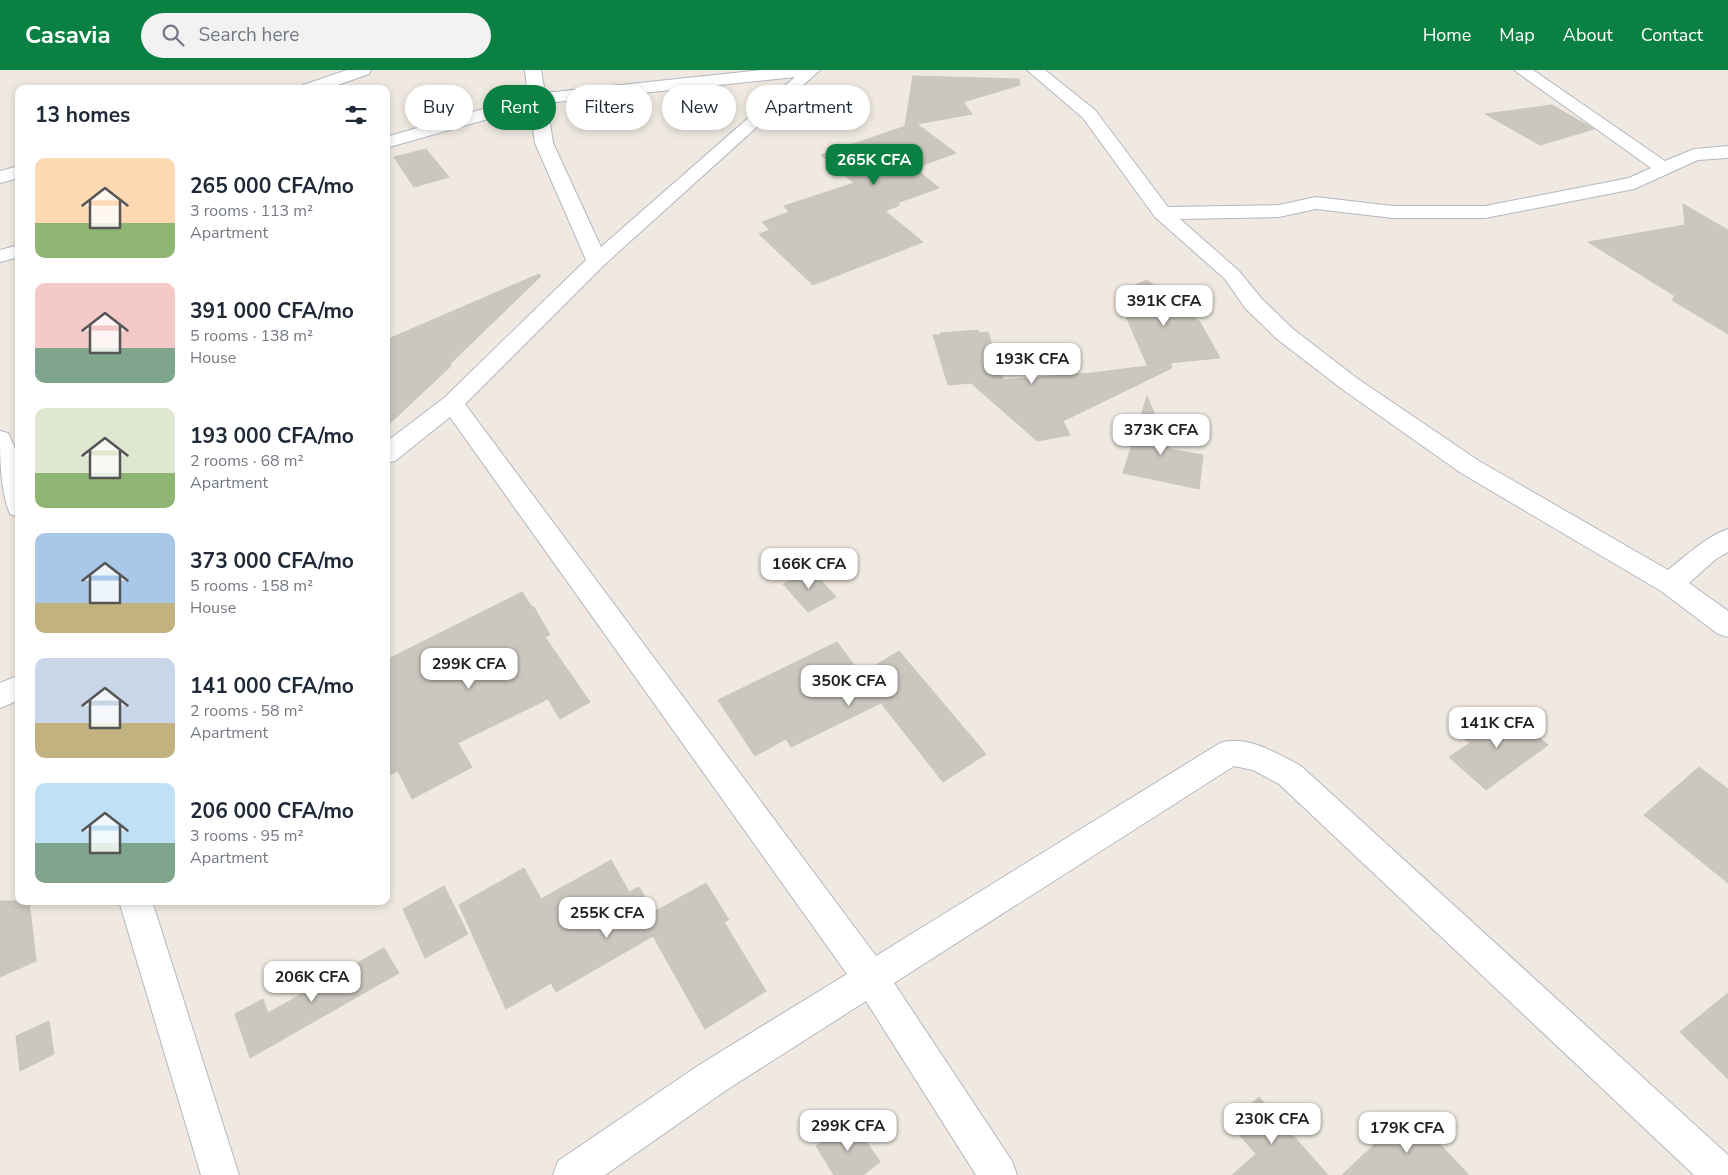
<!DOCTYPE html>
<html lang="en">
<head>
<meta charset="utf-8">
<style>
	:root { --surface:#fff; --page:#f2f2f3; --text:#1f2937; --muted:#747a83; --accent:#0b8043 }
	body { margin:0; font-family:"Nunito Sans",sans-serif; background:var(--page); color:var(--text); height:100vh; display:flex; flex-direction:column; font-size:19px; white-space:nowrap }
	* { box-sizing:border-box; margin:0 }
	p { font-size:16px; color:var(--muted) }
	.icon { flex:none; width:28px; height:28px; fill:none; stroke:currentColor; stroke-width:2; stroke-linecap:round; stroke-linejoin:round }
	.map { position:relative; flex:1; overflow:hidden }
	.drawer { position:absolute; left:15px; top:15px; width:375px; height:820px; display:flex; flex-direction:column; background:var(--surface); border-radius:10px; box-shadow:0 2px 8px #0003 }
	.drawer>* { flex:none }
	.banner { position:absolute; left:405px; top:15px; width:475px; height:45px; display:flex; gap:10px }
	.price { position:absolute; translate:-50% -42px; padding:0 11px; border-radius:10px; background:#fff; color:#222; font-size:16px; line-height:32px; filter:drop-shadow(0 1px 2px #0008) }
	.price::after { content:''; position:absolute; left:50%; top:30px; width:15px; height:11px; margin-left:-8px; background:inherit; clip-path:polygon(0 0,100% 0,50% 100%) }
	.price.current { background:var(--accent); color:#fff }
	ul { padding:0; list-style:none }
	li { display:flex; align-items:center; gap:15px; height:125px; padding:0 20px }
	li span { display:grid; place-items:center; flex:none; width:140px; height:100px; border-radius:10px; color:#555 }
	li>.icon { margin-inline-start:auto }
	span .icon { width:60px; height:60px; fill:#fffc; stroke-width:1 }
	li b { font-size:21px }
	h2 { display:flex; justify-content:space-between; align-items:center; height:60px; padding:0 20px; font-size:21px }
	.pill { padding:0 18px; border-radius:22px; background:var(--surface); box-shadow:0 2px 8px #0003; font-size:18px; line-height:45px }
	.pill.current { background:var(--accent); color:#fff }
	header { display:flex; align-items:center; gap:30px; box-sizing:border-box; height:70px; padding:0 25px; background:var(--accent); color:#fff }
	header strong { font-size:24px }
	nav { display:flex; gap:28px; margin-inline-start:auto; font-size:18px }
	.search { width:350px; height:45px; background:var(--page); display:flex; align-items:center; gap:12px; box-sizing:border-box; padding:0 18px; border-radius:28px; color:var(--muted); font-size:19px }
	.map>svg:first-child { display:block }
</style>
</head>
<body>
<header>
<strong>Casavia</strong>
<div class="search"><svg class="icon" aria-label="search" viewBox="0 0 24 24"><circle cx="10" cy="10" r="6"/><path d="M15 15l6 6"/></svg>Search here</div>
<nav><a>Home</a><a>Map</a><a>About</a><a>Contact</a></nav>
</header>
<div class="map">
<svg width="1728" height="1105" viewBox="0 0 1728 1105">
	<rect width="100%" height="100%" fill="#efe9e1"/>
	<g fill="#cbc7bf" stroke="#cbc5ba">
		<path d="M913 6 1019 9 1020 15 963 32 972 44 917 54 956 83 915 98 939 118 897 133 900 135 885 141 923 172 813 215 759 164 770 160 762 152 789 142 784 136 854 113 821 85 909 55 905 56Z"/>
		<path d="M1552 35 1594 59 1540 75 1485 44Z"/>
		<path d="M426 79 449 107 414 117 394 87Z"/>
		<path d="M1683 134 1728 160V264L1672 230 1675 226 1588 172 1685 155Z"/>
		<path d="M539 204 541 206 450 294 451 296 386 357V270Z"/>
		<path d="M1147 210 1200 252 1220 288 1147 295 1116 223Z"/>
		<path d="M978 260 979 263 988 262 1003 310 1092 303 1171 293 1172 298 1063 351 1070 365 1037 371 971 313 948 315 933 265H941L940 263Z"/>
		<path d="M1147 326 1169 379 1203 385 1199 419 1123 403Z"/>
		<path d="M811 499 836 527 808 542 783 514Z"/>
		<path d="M522 522 532 537H534L550 565 545 567 590 632 560 649 548 629 458 673 472 697 412 729 398 701 386 707V590Z"/>
		<path d="M837 572 861 604 899 581 986 684 943 712 881 633 791 677 786 669 755 686 718 630Z"/>
		<path d="M1505 639 1548 675 1486 720 1449 687 1470 673 1463 668Z"/>
		<path d="M1699 697 1728 719V813L1644 745Z"/>
		<path d="M611 790 629 822 639 817 654 842 706 813 729 850 724 852 766 921 705 959 653 866 556 922 551 913 506 939 459 835 524 798 541 829Z"/>
		<path d="M444 816 468 864 425 888 403 839Z"/>
		<path d="M0 831H29L36 891 0 907Z"/>
		<path d="M384 878 399 903 250 988 235 944 263 929 268 943Z"/>
		<path d="M1728 923V1009L1680 962Z"/>
		<path d="M49 951 54 984 20 1001 16 966Z"/>
		<path d="M1259 1027 1328 1105H1232L1256 1084 1229 1053Z"/>
		<path d="M1409 1042 1469 1105H1342Z"/>
		<path d="M852 1050 880 1092 863 1105H834L816 1076Z"/>
	</g>
	<g fill="none" stroke-linecap="round" stroke-linejoin="round">
		<defs>
			<g id="minor">
				<path d="M347 0H371L369 4 326 19H301L303 15Z"/>
				<path d="M525 0H541L545 23 762 0H820L604 195 465 334 876 886 1220 673C1247 664 1278 684 1301 696L1728 1085V1105H1694L1279 714 1253 700 1234 696 894 913 1012 1091 1017 1105H976L866 931 725 1021 605 1105H553L558 1091 699 995 847 904 450 347 395 391 386 393V372L444 328 586 190 535 73 530 37 386 78V67L528 26ZM795 7 601 177 553 73 547 33Z"/>
				<path d="M1027 0H1045L1095 40 1168 137 1279 135 1316 127 1393 136H1485L1629 108 1651 98 1514 0H1533L1665 91 1694 79 1728 76V88L1698 90 1634 119 1485 148H1393L1316 139 1279 147 1180 149 1239 201 1261 228 1293 259 1358 309 1479 391 1668 500C1687 485 1705 467 1728 459V482L1716 489 1689 513 1728 541V567L1718 564 1661 521 1461 403 1342 319 1277 269 1245 238 1225 209 1155 147 1083 48Z"/>
				<path d="M19 96V108L0 113V101Z"/>
				<path d="M19 175V187L0 192V180Z"/>
				<path d="M0 361 8 363C23 388 19 420 19 447L10 444C0 420 0 388 0 361Z"/>
				<path d="M19 605V630L0 638V613Z"/>
				<path d="M119 831H152L239 1105H201Z"/>
			</g>
		</defs>
		<use href="#minor" stroke="#b4b7c1" stroke-width="2"/>
		<use href="#minor" fill="#fff" fill-rule="evenodd"/>
	</g>
</svg>
<b class="price current" style="left:874px;top:116px">265K CFA</b>
<b class="price" style="left:1164px;top:257px">391K CFA</b>
<b class="price" style="left:1032px;top:315px">193K CFA</b>
<b class="price" style="left:1161px;top:386px">373K CFA</b>
<b class="price" style="left:809px;top:520px">166K CFA</b>
<b class="price" style="left:469px;top:620px">299K CFA</b>
<b class="price" style="left:849px;top:637px">350K CFA</b>
<b class="price" style="left:1497px;top:679px">141K CFA</b>
<b class="price" style="left:607px;top:869px">255K CFA</b>
<b class="price" style="left:312px;top:933px">206K CFA</b>
<b class="price" style="left:1272px;top:1075px">230K CFA</b>
<b class="price" style="left:848px;top:1082px">299K CFA</b>
<b class="price" style="left:1407px;top:1084px">179K CFA</b>
<div class="banner">
<a class="pill">Buy</a>
<a class="pill current">Rent</a>
<a class="pill">Filters</a>
<a class="pill">New</a>
<a class="pill">Apartment</a>
</div>
<section class="drawer">
<h2>13 homes<svg class="icon" aria-label="filters" viewBox="0 0 24 24"><path d="M4 7h16M4 17h16"/><circle cx="9" cy="7" r="2"/><circle cx="15" cy="17" r="2"/></svg></h2>
<ul>
<li><span style="background:linear-gradient(#ffd9b3 65%,#8fb573 0)"><svg class="icon" aria-label="home" viewBox="0 0 24 24"><path d="M3 11l9-7 9 7M6 9v11h12V9"/></svg></span><div><b>265 000 CFA/mo</b><p>3 rooms · 113 m²</p><p>Apartment</p></div></li>
<li><span style="background:linear-gradient(#f6c9c9 65%,#7fa58c 0)"><svg class="icon" aria-label="home" viewBox="0 0 24 24"><path d="M3 11l9-7 9 7M6 9v11h12V9"/></svg></span><div><b>391 000 CFA/mo</b><p>5 rooms · 138 m²</p><p>House</p></div></li>
<li><span style="background:linear-gradient(#dfe7d0 65%,#8fb573 0)"><svg class="icon" aria-label="home" viewBox="0 0 24 24"><path d="M3 11l9-7 9 7M6 9v11h12V9"/></svg></span><div><b>193 000 CFA/mo</b><p>2 rooms · 68 m²</p><p>Apartment</p></div></li>
<li><span style="background:linear-gradient(#a9c7e8 70%,#c2b280 0)"><svg class="icon" aria-label="home" viewBox="0 0 24 24"><path d="M3 11l9-7 9 7M6 9v11h12V9"/></svg></span><div><b>373 000 CFA/mo</b><p>5 rooms · 158 m²</p><p>House</p></div></li>
<li><span style="background:linear-gradient(#c9d6e8 65%,#c2b280 0)"><svg class="icon" aria-label="home" viewBox="0 0 24 24"><path d="M3 11l9-7 9 7M6 9v11h12V9"/></svg></span><div><b>141 000 CFA/mo</b><p>2 rooms · 58 m²</p><p>Apartment</p></div></li>
<li><span style="background:linear-gradient(#bfe0f5 60%,#7fa58c 0)"><svg class="icon" aria-label="home" viewBox="0 0 24 24"><path d="M3 11l9-7 9 7M6 9v11h12V9"/></svg></span><div><b>206 000 CFA/mo</b><p>3 rooms · 95 m²</p><p>Apartment</p></div></li>
</ul>
</section>
</div>
</body>
</html>
